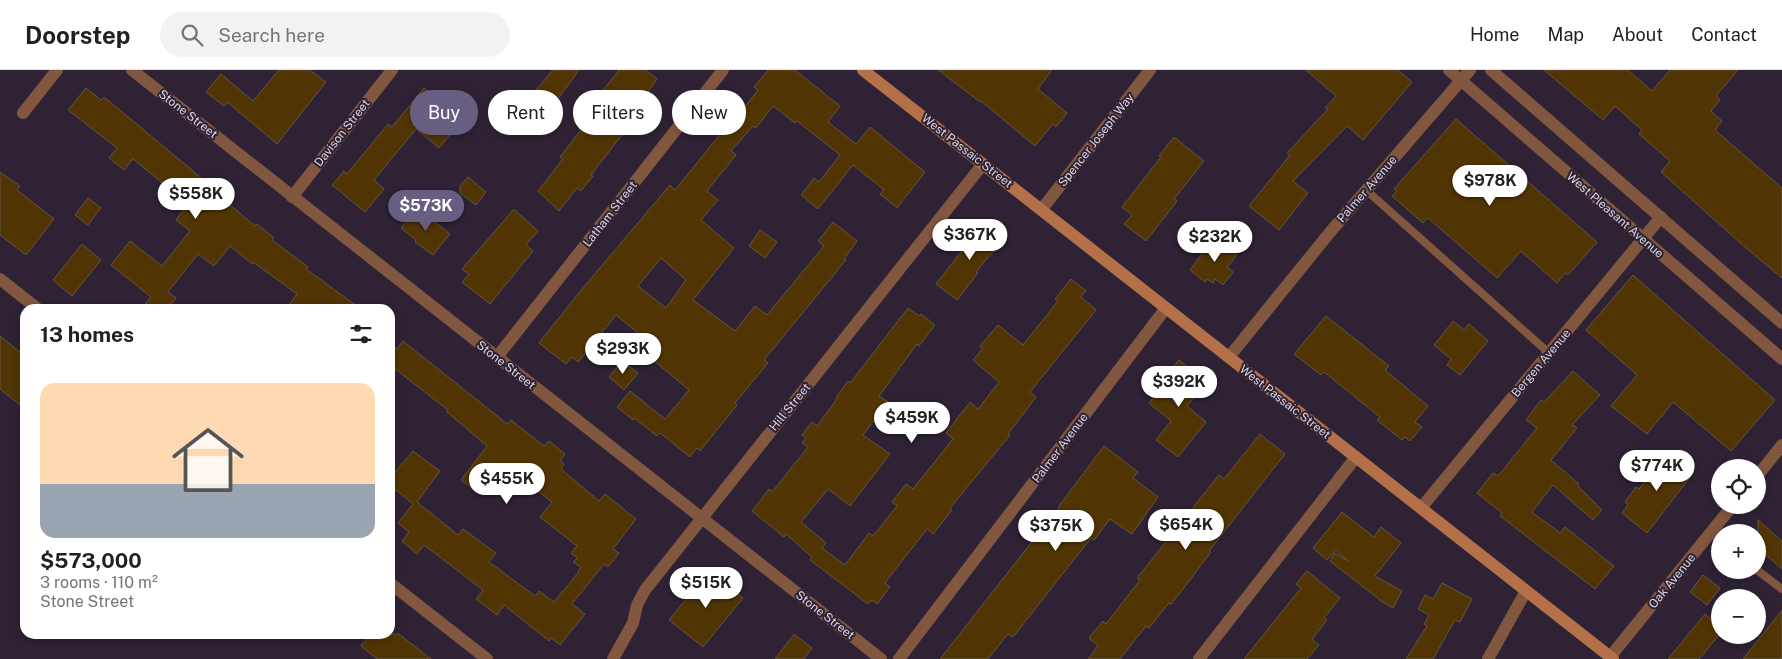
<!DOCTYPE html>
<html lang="en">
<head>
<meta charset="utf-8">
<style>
	:root { --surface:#fff; --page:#f2f2f2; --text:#202124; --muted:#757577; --line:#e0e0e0; --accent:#675e82 }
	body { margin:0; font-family:"Public Sans",sans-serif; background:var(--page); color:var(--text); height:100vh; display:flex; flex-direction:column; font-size:19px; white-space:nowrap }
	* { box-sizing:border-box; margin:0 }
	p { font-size:16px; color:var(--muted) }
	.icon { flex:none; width:28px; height:28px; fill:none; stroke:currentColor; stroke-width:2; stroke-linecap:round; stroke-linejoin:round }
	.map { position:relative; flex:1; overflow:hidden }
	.side { position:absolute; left:20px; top:234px; width:375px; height:335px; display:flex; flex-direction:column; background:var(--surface); border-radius:15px; box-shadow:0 2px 8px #0003 }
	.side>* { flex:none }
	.banner { position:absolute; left:410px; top:20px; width:475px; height:45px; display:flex; gap:10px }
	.buttons { position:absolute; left:1711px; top:389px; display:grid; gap:10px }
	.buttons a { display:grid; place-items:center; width:55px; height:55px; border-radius:50%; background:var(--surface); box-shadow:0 2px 8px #0003; font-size:25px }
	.price { position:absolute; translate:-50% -42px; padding:0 11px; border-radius:18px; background:#fff; color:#222; font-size:16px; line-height:32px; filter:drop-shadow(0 1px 2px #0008) }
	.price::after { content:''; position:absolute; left:50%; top:30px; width:15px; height:11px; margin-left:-8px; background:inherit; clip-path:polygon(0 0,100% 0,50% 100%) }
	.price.selected { background:var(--accent); color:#fff }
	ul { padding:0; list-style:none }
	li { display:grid; align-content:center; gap:10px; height:265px; padding:0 20px }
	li+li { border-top:1px solid var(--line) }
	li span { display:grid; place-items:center; height:155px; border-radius:15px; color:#555 }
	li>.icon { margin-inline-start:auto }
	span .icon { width:90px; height:90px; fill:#fffc; stroke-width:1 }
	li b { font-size:21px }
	h2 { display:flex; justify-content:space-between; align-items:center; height:60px; padding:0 20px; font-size:21px }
	.chip { padding:0 18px; border-radius:22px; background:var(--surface); box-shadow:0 2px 8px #0003; font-size:18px; line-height:45px }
	.chip.selected { background:var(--accent); color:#fff }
	header { display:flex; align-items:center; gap:30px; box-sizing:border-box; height:70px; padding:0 25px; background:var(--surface); border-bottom:1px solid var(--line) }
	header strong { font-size:24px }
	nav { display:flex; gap:28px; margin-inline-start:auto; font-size:18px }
	.search { width:350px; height:45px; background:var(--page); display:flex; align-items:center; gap:12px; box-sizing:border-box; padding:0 18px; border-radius:28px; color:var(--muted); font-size:19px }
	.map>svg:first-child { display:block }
</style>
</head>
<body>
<header>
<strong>Doorstep</strong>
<div class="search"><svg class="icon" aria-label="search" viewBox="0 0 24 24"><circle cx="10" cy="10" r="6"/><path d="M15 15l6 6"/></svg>Search here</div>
<nav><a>Home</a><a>Map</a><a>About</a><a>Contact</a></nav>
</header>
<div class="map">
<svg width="1782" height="589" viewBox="0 0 1782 589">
	<rect width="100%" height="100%" fill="#2e2234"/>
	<g fill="#513504" stroke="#645541" fill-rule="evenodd">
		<path d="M279 0H310L326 12 277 74 227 32 224 36 206 22 221 4 253 31Z"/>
		<path d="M553 0H579L554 34 551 32 541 43 527 31Z"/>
		<path d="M619 0H646L657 9 645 26 647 28 623 59 625 61 591 105 593 106 581 121 577 118 559 141 538 121 563 89 560 87 584 56 578 52Z"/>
		<path d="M768 0H795L840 36 828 52 856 74 870 57 925 102 897 138 880 124 884 120 853 95 818 139 801 125 814 108 819 112 840 85 797 51 795 53 773 36 756 58 753 56 731 81 736 85 707 121 718 130 701 150 734 178 693 230 735 261 755 236 767 245 824 176 818 171 833 152 857 171 844 189 846 190 764 290 768 293 735 333 737 335 700 381 697 378 690 387 660 363 657 366 634 348 633 350 617 337 630 321 665 349 689 320 652 289 659 280 616 245 578 292 572 287 566 294 539 273 582 219 670 115 675 120 726 57 728 59 758 20 754 17ZM661 188 686 210 666 238 638 216Z"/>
		<path d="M938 0H1052L1038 19 1067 43 1056 57 1053 54 1035 76 981 31 980 32Z"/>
		<path d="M1306 0H1398L1412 12 1363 70 1347 56 1293 111 1308 123 1279 160 1249 136 1290 85 1287 83 1328 39 1325 38 1336 26Z"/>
		<path d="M1544 0H1628L1652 21 1670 0H1738L1716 26 1720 30 1711 41 1722 51 1715 60 1782 118V208L1746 178 1661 102 1670 91 1639 64 1642 60 1615 36 1603 50Z"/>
		<path d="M86 18 101 30 104 27 121 41 229 131 228 133 255 156 257 154 274 168 272 170 308 197 306 199 361 239H286L297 224 253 192 252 194 230 176 214 196 198 184 168 222 176 228 167 239H141L151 227 111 195 130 171 162 196 190 161 176 150 188 134 133 89 124 100 109 88 117 78 68 40Z"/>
		<path d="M424 18 463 49 439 78 416 59 374 110 384 119 365 142 332 115 344 101 347 104 388 54 392 57Z"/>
		<path d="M1456 49 1597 172 1568 205 1565 203 1557 213 1521 181 1497 208 1428 148 1423 153 1392 126 1397 121 1394 119Z"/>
		<path d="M1174 67 1204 91 1174 129 1177 131 1146 171 1124 154 1132 145 1122 137 1161 87 1159 86Z"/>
		<path d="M0 102 20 116 17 120 54 149 26 185 0 165Z"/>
		<path d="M468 107 486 122 476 135 460 123V116Z"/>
		<path d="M88 128 101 138 88 155 75 145Z"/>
		<path d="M418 139 450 164 433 185 415 172 416 170 401 158Z"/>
		<path d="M514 139 538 161 526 175 533 181 490 234 462 212 469 204 462 199Z"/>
		<path d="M985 151 1005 167 976 202 978 203 957 230 936 214Z"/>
		<path d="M760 160 777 172 765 188 749 176Z"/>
		<path d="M1218 170 1237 185 1227 197 1233 202 1223 215 1215 209 1213 213 1207 209 1205 212 1190 200 1211 172 1214 175Z"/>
		<path d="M82 174 101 190 72 226 53 210Z"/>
		<path d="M1633 205 1775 330 1731 381 1673 332 1647 364 1611 336 1637 305 1586 260Z"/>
		<path d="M1071 209 1086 221 1081 227 1096 240 1030 322 1036 327 1008 364 1010 365 950 438 952 440 933 464 927 459 885 513 890 517 877 534 872 530 868 534 810 490 812 487 786 464 784 467 752 441 769 419 772 422 808 377 802 373 806 368 802 365 812 352 817 356 837 329 836 328 848 311 850 313 908 238 919 246 921 244 935 255 919 276 917 274 879 326 888 332 863 365 890 384 850 436 828 419 801 452 826 473 822 478 845 495 869 463 873 466 897 436 892 432 906 414 913 419 953 369 946 363 970 332 978 339 999 312 973 290 983 278 980 276 998 255 1023 275 1058 231 1055 229Z"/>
		<path d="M1326 246 1389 296 1385 300 1428 336 1415 352 1422 357 1410 371 1405 367 1402 370 1377 350 1380 347 1324 302 1321 305 1294 284Z"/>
		<path d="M1453 251 1464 260 1469 254 1488 271 1460 305 1447 295 1451 289 1434 275Z"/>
		<path d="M0 266 25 286V339L0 319Z"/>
		<path d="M403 271 506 353 508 354 511 350 544 376 549 371 565 384 560 391 564 394 561 399 599 431 605 424 636 449 613 479 619 483 608 497 604 494 572 534 585 544 560 575 551 568 549 571 504 535 497 545 476 529 483 520 424 475 417 484 402 471 409 462 398 453 413 434 390 415V408L413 381 440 401 417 432 458 465 463 459 496 483 489 492 535 526 539 521 554 532 577 504 581 497 573 492 577 488 571 483 577 476 540 447 552 432 506 396 503 401 494 393 474 420 461 410 487 376 447 342 448 340 390 295V273L397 279Z"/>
		<path d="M1179 290 1206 312 1187 336 1206 352 1178 387 1156 370 1171 351 1149 333 1167 311 1163 309Z"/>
		<path d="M622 291 638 303 624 320 609 307Z"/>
		<path d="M1573 301 1600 325 1572 355 1577 358 1551 390 1579 414 1578 416 1602 440 1593 450 1553 415 1532 442 1560 463 1565 457 1614 496 1595 519 1500 446 1502 443 1477 423 1493 403 1498 406 1537 358 1526 350 1541 330 1544 332Z"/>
		<path d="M1260 364 1285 384 1209 481 1211 482 1183 519 1171 534 1169 533 1149 558 1146 556 1120 589H1088L1098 576 1089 568 1103 551 1106 554 1140 510 1137 508 1219 405 1224 409Z"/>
		<path d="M1104 376 1138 402 1133 408 1158 427 1132 464 1110 449 1094 470 1091 468 1013 567 1008 564 988 589H940L1060 436H1059Z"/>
		<path d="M1669 382 1694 402 1647 463 1622 443 1628 435 1625 432 1636 417 1639 419Z"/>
		<path d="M1342 442 1374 467 1381 457 1401 473 1375 506 1402 521 1393 538 1381 531 1330 491 1335 483 1348 491 1336 480 1327 490 1313 478Z"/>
		<path d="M1758 450 1782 471V499L1758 478Z"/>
		<path d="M709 501 743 528 703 577 669 550Z"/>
		<path d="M1307 501 1340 528 1324 548 1327 550 1312 569 1319 575 1307 589H1244L1301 518 1296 514Z"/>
		<path d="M1703 505 1720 518 1707 535 1690 522Z"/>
		<path d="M1442 513 1472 529 1460 552 1455 550 1433 589H1406L1427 556 1424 554 1429 545 1418 539 1425 525 1433 529Z"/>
		<path d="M1782 540V589H1743Z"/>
		<path d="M1705 544 1720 557V564L1699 589H1668Z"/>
		<path d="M371 564H399L431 589H377L361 576Z"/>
		<path d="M794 564 812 578 804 589H775Z"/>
	</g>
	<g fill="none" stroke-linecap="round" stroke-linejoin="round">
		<g stroke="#81573f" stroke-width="8">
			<path d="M1366 120 1549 283"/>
			<path d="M1711 462 1720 470"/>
			<path d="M1757 500 1782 519"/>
		</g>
		<g stroke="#81573f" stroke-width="12">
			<path d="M132 0 881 589"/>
			<path d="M1449 0 1782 289"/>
			<path d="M1491 0 1782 253"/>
			<path d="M23 43 57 0"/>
			<path d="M292 127 392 0"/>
			<path d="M1042 139 1150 0"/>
			<path d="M0 209 38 239"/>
			<path d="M497 287 723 0"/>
			<path d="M1229 287 1331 161 1470 0"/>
			<path d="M1758 405 1782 375"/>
			<path d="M1421 438 1661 147"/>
			<path d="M390 513 487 589"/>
			<path d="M1610 587 1733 435"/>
			<path d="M613 589 633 553 637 535 645 520 983 94"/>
			<path d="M899 589 1166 238"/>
			<path d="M1199 589 1356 387"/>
			<path d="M1488 589 1526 521"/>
		</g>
		<path stroke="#b47149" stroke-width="12" d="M863 0 1613 589"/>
	</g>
	<g text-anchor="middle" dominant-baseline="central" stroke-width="4" stroke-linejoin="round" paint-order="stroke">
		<g font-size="12" fill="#dfd7e3" stroke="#2e2234">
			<text transform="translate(188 44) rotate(38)">Stone Street</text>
			<text transform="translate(342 63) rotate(-52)">Davison Street</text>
			<text transform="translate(1096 70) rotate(-52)">Spencer Joseph Way</text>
			<text transform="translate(967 81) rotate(38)">West Passaic Street</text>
			<text transform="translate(1367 119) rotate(-49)">Palmer Avenue</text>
			<text transform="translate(610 144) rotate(-52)">Latham Street</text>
			<text transform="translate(1615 145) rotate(41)">West Pleasant Avenue</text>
			<text transform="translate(1541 293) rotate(-50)">Bergen Avenue</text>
			<text transform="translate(506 295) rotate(38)">Stone Street</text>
			<text transform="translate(1285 332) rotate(38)">West Passaic Street</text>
			<text transform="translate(790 337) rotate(-51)">Hill Street</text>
			<text transform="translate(1060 378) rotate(-53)">Palmer Avenue</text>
			<text transform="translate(1672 511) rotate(-51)">Oak Avenue</text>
			<text transform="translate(825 545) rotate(38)">Stone Street</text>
		</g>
	</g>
</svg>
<div class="buttons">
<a><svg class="icon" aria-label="locate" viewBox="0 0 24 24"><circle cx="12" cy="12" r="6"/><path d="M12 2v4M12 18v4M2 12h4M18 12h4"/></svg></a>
<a>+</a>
<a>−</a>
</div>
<b class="price" style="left:1490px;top:137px">$978K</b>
<b class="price" style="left:196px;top:150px">$558K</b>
<b class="price selected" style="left:426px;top:162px">$573K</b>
<b class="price" style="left:970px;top:191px">$367K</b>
<b class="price" style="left:1215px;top:193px">$232K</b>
<b class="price" style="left:623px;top:305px">$293K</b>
<b class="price" style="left:1179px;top:338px">$392K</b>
<b class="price" style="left:912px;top:374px">$459K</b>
<b class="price" style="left:1657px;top:422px">$774K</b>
<b class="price" style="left:507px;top:435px">$455K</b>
<b class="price" style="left:1186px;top:481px">$654K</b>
<b class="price" style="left:1056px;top:482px">$375K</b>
<b class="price" style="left:706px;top:539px">$515K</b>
<div class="banner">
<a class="chip selected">Buy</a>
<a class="chip">Rent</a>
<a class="chip">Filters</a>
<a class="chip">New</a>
</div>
<section class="side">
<h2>13 homes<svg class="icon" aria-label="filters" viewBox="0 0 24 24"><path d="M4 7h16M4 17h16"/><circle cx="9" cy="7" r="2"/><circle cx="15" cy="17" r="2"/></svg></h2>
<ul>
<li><span style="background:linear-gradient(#ffd9b3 65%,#9aa5b1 0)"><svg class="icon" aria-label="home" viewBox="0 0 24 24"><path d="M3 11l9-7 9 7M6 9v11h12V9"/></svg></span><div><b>$573,000</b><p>3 rooms · 110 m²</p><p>Stone Street</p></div></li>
</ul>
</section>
</div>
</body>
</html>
